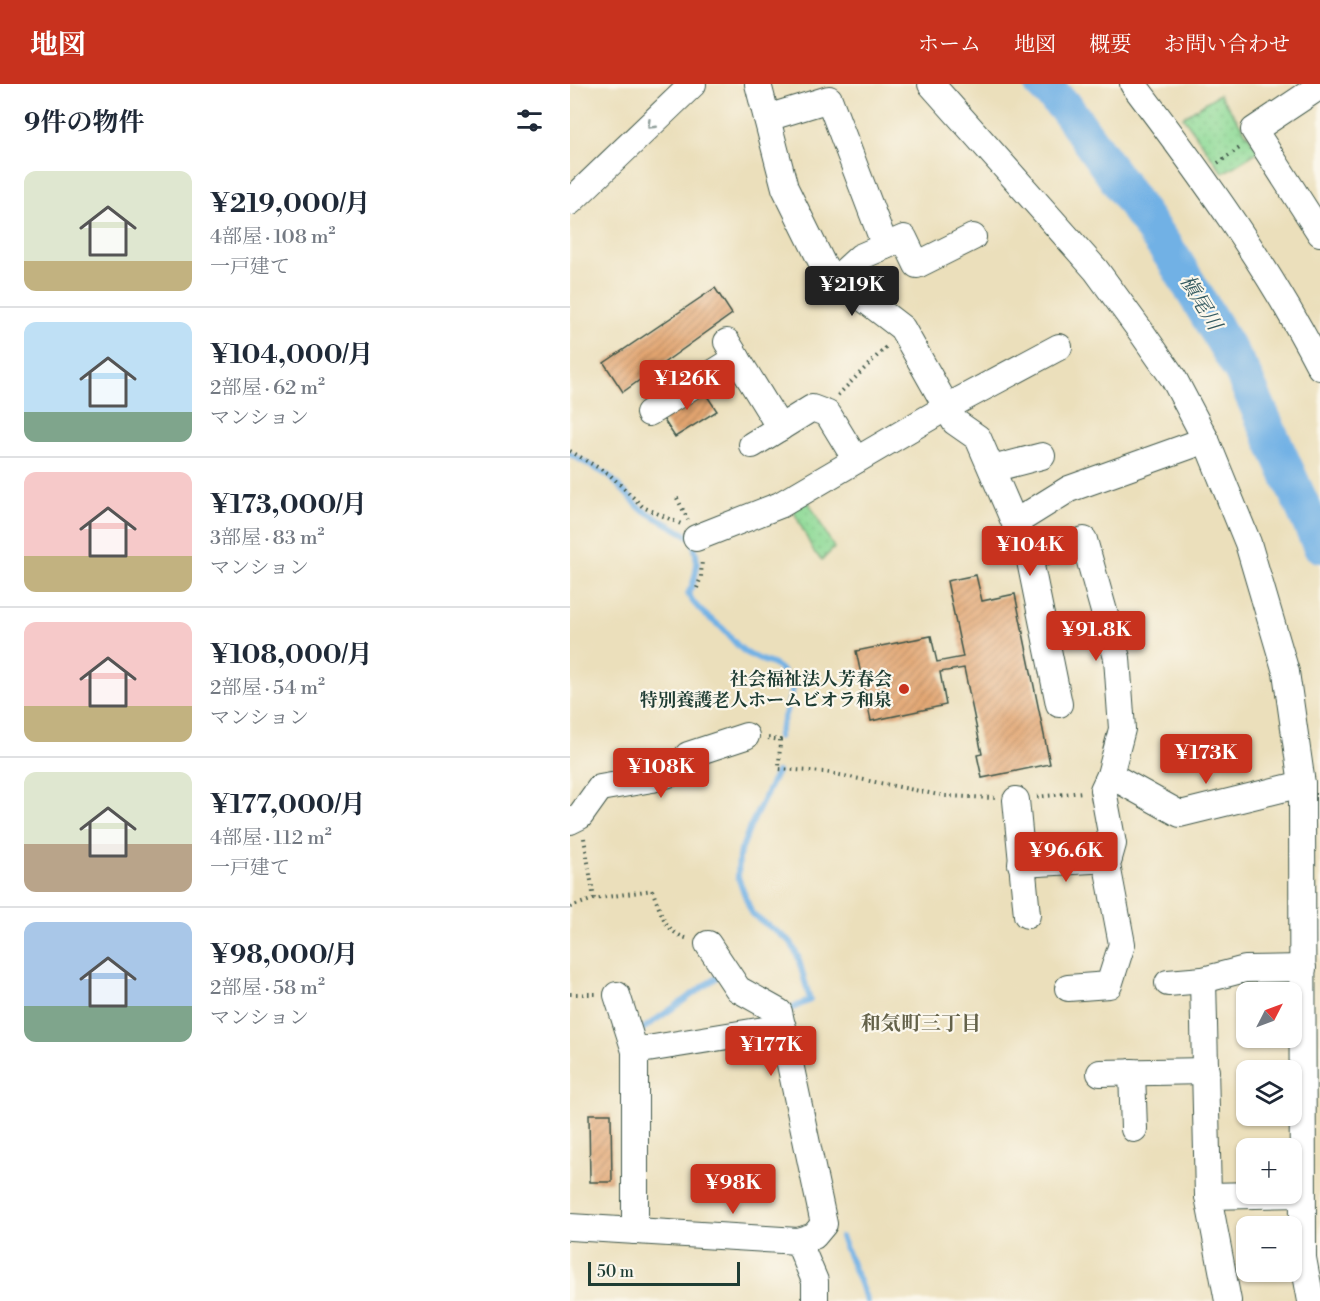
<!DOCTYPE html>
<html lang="ja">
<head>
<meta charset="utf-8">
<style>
	:root { --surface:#fff; --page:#f6f6f7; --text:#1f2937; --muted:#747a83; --line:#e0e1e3; --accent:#c8321e }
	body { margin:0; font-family:"Libre Bodoni","Noto Serif JP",serif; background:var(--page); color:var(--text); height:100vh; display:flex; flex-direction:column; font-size:22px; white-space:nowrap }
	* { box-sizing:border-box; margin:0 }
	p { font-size:20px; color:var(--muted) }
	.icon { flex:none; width:33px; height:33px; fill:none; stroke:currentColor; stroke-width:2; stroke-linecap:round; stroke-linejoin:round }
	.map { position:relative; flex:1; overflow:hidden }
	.details { display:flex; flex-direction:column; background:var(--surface); width:570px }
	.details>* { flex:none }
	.needle { width:39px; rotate:48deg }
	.buttons { position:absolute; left:666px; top:898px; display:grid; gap:12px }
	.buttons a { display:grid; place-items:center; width:66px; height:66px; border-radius:12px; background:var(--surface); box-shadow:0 2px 4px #0004; font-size:30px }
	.scale { position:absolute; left:18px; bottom:15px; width:152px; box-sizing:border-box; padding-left:6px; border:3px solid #1f3d34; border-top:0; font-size:16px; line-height:21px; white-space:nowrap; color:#1f3d34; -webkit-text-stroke:4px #fbf7ec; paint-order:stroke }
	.price { position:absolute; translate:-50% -51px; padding:0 14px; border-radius:6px; background:var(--accent); color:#fff; font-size:20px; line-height:39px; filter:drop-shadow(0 2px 3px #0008) }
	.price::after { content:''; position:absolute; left:50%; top:36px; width:18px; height:14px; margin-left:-9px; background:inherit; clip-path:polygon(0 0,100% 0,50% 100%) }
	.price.active { background:#222; color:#fff }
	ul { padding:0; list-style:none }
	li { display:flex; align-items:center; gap:18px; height:150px; padding:0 24px }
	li+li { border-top:2px solid var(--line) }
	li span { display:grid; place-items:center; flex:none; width:168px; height:120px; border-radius:12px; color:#555 }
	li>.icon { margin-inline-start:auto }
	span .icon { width:72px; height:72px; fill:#fffc; stroke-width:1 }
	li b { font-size:26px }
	h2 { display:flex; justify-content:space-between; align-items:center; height:72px; padding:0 24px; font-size:26px }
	header { display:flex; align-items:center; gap:36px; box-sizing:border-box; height:84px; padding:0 30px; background:var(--accent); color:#fff }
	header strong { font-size:28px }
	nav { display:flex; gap:33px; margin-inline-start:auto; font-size:21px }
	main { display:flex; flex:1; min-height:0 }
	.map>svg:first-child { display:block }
</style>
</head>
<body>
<header>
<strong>地図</strong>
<nav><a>ホーム</a><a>地図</a><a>概要</a><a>お問い合わせ</a></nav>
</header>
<main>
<section class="details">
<h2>9件の物件<svg class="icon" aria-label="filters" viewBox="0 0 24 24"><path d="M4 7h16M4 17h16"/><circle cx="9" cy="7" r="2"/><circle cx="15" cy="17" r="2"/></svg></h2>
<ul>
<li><span style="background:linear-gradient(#dfe7d0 75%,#c2b280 0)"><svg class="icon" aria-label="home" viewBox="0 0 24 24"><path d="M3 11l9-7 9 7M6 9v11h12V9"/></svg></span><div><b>¥219,000/月</b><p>4部屋 · 108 m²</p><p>一戸建て</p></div></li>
<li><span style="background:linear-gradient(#bfe0f5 75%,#7fa58c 0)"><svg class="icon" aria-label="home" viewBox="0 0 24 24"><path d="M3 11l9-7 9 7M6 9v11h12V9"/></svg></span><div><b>¥104,000/月</b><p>2部屋 · 62 m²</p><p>マンション</p></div></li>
<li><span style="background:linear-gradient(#f6c9c9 70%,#c2b280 0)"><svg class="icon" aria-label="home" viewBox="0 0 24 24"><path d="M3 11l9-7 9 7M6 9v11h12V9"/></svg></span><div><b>¥173,000/月</b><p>3部屋 · 83 m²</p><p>マンション</p></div></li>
<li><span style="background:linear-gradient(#f6c9c9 70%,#c2b280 0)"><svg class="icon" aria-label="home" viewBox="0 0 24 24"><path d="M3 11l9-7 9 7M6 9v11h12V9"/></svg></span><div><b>¥108,000/月</b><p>2部屋 · 54 m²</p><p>マンション</p></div></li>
<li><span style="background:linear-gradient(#dfe7d0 60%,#b9a48a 0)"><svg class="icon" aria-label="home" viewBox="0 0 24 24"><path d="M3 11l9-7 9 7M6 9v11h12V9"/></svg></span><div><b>¥177,000/月</b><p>4部屋 · 112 m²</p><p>一戸建て</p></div></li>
<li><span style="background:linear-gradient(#a9c7e8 70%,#7fa58c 0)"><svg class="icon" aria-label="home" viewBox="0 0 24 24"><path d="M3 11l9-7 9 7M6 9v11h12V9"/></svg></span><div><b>¥98,000/月</b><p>2部屋 · 58 m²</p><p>マンション</p></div></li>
</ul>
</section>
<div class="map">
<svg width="750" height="1217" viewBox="0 0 750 1217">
	<defs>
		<pattern id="park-dots" width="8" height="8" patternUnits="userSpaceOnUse" patternTransform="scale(1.5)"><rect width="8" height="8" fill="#8fda97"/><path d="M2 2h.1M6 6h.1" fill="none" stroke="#7bbc83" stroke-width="1.8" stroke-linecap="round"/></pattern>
		<pattern id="building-hatch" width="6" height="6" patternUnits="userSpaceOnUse" patternTransform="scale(1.5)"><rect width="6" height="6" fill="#e2a470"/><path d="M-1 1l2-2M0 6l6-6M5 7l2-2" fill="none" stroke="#b7875d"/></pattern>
	</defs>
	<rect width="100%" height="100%" fill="#fbf7ec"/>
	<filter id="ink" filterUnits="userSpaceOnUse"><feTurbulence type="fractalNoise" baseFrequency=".0167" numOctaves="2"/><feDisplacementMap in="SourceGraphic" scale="12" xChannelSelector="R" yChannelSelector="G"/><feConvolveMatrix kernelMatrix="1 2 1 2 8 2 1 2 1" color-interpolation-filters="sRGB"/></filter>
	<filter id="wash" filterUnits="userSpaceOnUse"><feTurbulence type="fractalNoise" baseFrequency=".008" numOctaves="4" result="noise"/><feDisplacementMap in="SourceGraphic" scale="24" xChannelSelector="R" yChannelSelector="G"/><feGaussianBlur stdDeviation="1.35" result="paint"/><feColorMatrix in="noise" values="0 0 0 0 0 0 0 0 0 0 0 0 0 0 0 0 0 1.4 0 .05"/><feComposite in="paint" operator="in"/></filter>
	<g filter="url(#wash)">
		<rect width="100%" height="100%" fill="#ebdfbb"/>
		<g fill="url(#park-dots)" stroke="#578c66" stroke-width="1.5">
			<path d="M649 10 689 67 653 89 613 33Z"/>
			<path d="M237 415 264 464 252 476 244 468 221 422Z"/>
		</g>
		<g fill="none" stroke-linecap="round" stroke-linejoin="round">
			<g stroke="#71b1e5" stroke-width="6">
				<path d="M0 370 39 392 71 425 119 452"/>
				<path d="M124 461C129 478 127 494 118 510 127 526 137 532 151 543 159 550 165 561 174 567 197 584 208 571 223 605L208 653"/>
				<path d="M207 688 180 743 169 772 168 793 182 830 221 858 228 873 240 916 216 927"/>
				<path d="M67 949 150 891"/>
				<path d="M271 1153 297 1217"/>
			</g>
			<path stroke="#71b1e5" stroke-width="36" d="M472 0 496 24 603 174 672 288 750 461"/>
		</g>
		<g id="blocks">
			<g fill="url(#building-hatch)">
				<path d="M145 204 162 230 53 308 34 279Z"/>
				<path d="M129 300 147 327 105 353 88 327Z"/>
				<path d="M406 491 412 517 445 510 480 680 412 694 407 671 412 670 394 584 370 588 376 621 301 637 286 567 361 552 367 578 393 573 377 497Z"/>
				<path d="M19 1030H41L42 1098H20Z"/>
			</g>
		</g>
	</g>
	<g filter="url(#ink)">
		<use href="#blocks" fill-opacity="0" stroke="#3e5548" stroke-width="1.5"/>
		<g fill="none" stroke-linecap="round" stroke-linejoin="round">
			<defs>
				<g id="minor">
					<path d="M188 0 215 104 255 185 332 244 385 338 408 354 459 472 514 456 547 574 552 645 540 691 533 706 543 760 537 781 552 860 539 901 498 904"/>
					<path d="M361 0 526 186 572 249 604 295 636 356 678 459 716 588 732 700 733 1174 741 1217"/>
					<path d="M563 0C632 91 698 182 750 283"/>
					<path d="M750 2 684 46 750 149"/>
					<path d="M197 34 259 15 315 162"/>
					<path d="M0 118 123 0"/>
					<path d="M267 194 290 173 334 154 347 181 403 153"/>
					<path d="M157 258 210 344"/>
					<path d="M79 329 167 274"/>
					<path d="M182 361 242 324 258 330 286 376"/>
					<path d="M422 385 472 372"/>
					<path d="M446 438 499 405 636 356"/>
					<path d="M126 454 210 421 377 323 489 263"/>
					<path d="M459 472 489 620"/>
					<path d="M540 691 610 730 732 700"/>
					<path d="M446 716 457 831"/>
					<path d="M0 737 10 732 30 704 82 695 108 687 118 671 176 652"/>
					<path d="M451 780 539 775"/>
					<path d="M138 860 168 905 209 928 254 1140 244 1152 228 1157"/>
					<path d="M633 896 638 1112 658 1217"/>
					<path d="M598 899 633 896 675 885 733 884"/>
					<path d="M47 911 65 967V1147"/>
					<path d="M65 967 213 943"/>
					<path d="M562 988 564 1045"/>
					<path d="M530 989 636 987"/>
					<path d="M638 1112 732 1110"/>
					<path d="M0 1143 228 1157 245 1197V1217"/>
				</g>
			</defs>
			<use href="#minor" stroke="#3e5548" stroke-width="28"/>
			<g stroke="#3e5548" stroke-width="4" stroke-dasharray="1.5 4.5" stroke-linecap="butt">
				<path d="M648 79 671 63"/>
				<path d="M268 311 318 261"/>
				<path d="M0 367 39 390 73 423 111 440"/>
				<path d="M107 414 118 436"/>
				<path d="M127 504 131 493 132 475"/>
				<path d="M198 654 210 656 209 685 255 688 374 712 427 714"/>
				<path d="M467 713 513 708"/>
				<path d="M14 754 24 815"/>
				<path d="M0 823 24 815 82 806C91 827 94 849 119 855"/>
				<path d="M0 910H26"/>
			</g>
			<use href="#minor" stroke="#fff" stroke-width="26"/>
		</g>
		<defs><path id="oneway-chevron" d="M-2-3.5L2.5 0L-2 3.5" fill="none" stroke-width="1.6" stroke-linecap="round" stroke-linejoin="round" transform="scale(1.5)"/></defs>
		<use stroke="#8f9e9a" href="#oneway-chevron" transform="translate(81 41) rotate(136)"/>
	</g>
	<circle fill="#c8321e" stroke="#fbf7ec" stroke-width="2" cx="334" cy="605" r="6"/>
	<g text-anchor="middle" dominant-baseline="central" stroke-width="4.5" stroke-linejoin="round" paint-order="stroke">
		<g font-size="18" font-weight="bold" fill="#1f3d34" stroke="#fbf7ec" text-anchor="end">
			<text x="322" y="595">社会福祉法人芳春会<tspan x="322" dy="21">特別養護老人ホームビオラ和泉</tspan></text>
		</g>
		<g font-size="20" font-style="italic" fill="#345a60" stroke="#fbf7ec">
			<text transform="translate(630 219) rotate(59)">槇尾川</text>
		</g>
		<g font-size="20" font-weight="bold" fill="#636149" stroke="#fbf7ec">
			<text x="351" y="940">和気町三丁目</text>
		</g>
	</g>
</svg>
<div class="buttons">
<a><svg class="needle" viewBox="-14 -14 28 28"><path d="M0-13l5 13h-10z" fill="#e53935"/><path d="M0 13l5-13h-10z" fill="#747a83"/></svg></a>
<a><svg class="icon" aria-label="layers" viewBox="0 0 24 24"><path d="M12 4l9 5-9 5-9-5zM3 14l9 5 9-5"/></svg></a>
<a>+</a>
<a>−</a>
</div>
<div class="scale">50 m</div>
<b class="price active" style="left:282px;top:233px">¥219K</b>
<b class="price" style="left:117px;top:327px">¥126K</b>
<b class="price" style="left:460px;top:493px">¥104K</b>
<b class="price" style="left:526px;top:578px">¥91.8K</b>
<b class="price" style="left:636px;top:701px">¥173K</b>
<b class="price" style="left:91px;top:715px">¥108K</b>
<b class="price" style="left:496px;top:799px">¥96.6K</b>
<b class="price" style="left:201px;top:993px">¥177K</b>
<b class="price" style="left:163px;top:1131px">¥98K</b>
</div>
</main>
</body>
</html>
